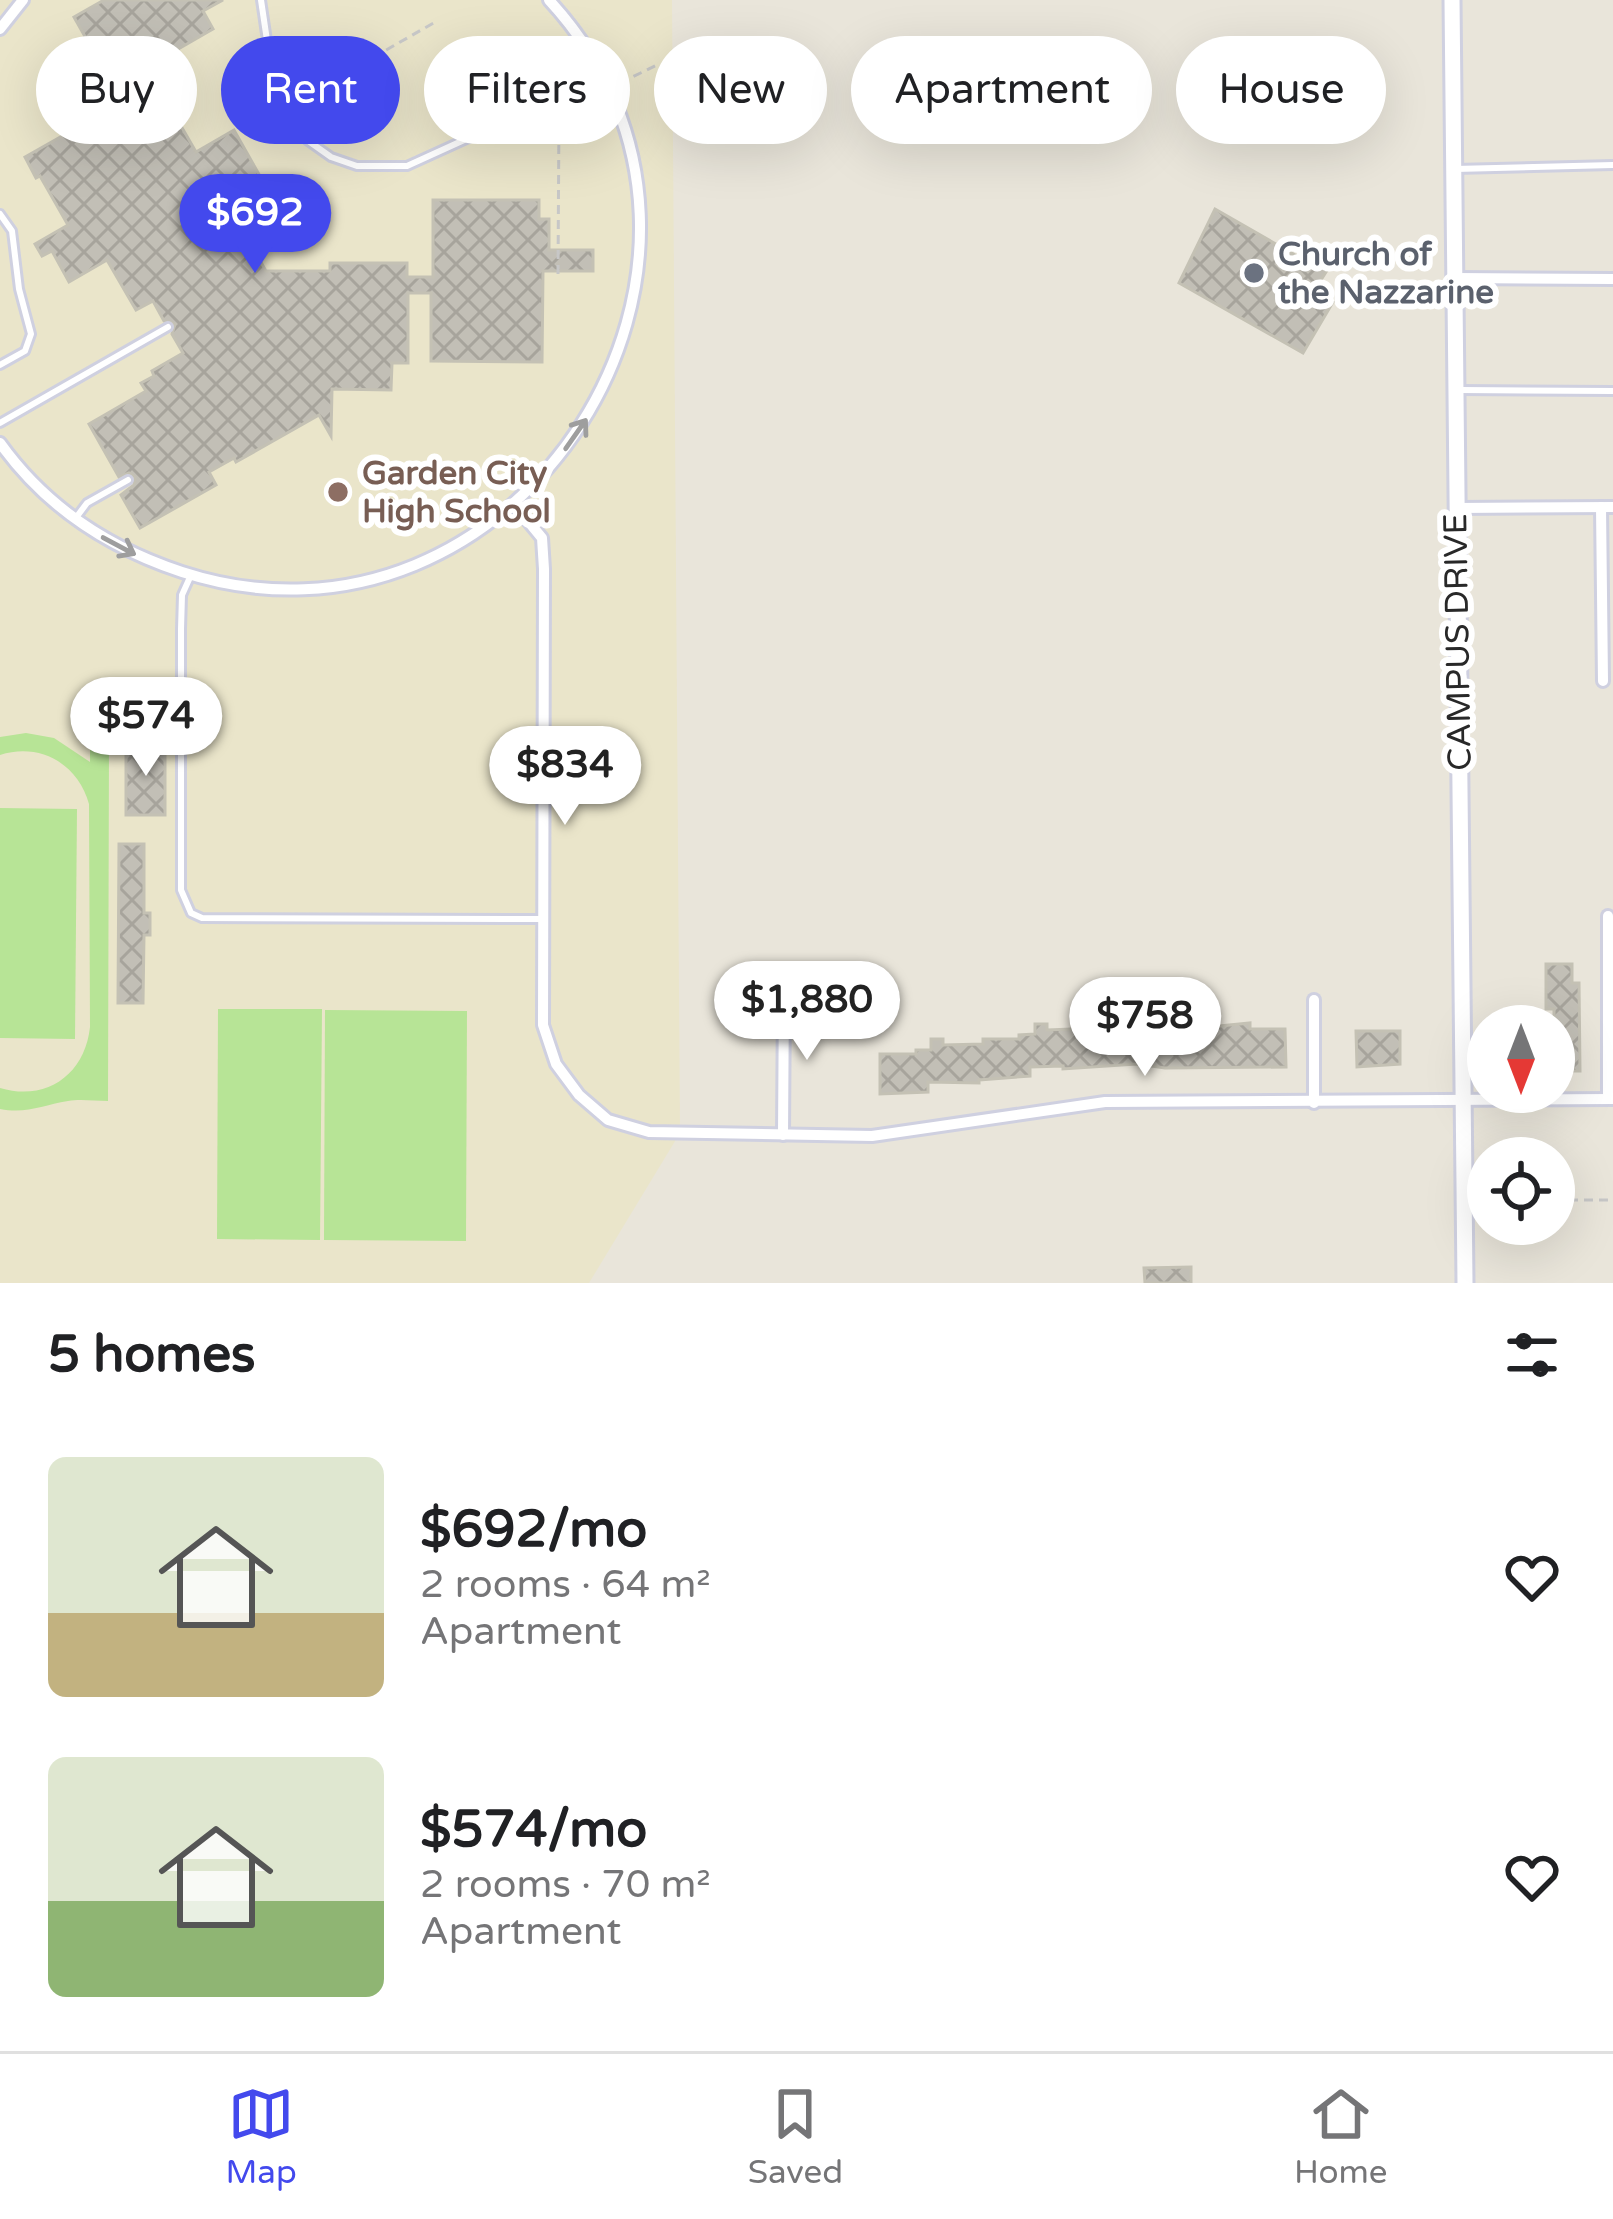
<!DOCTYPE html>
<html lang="en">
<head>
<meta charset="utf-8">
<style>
	:root { --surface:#fff; --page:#f6f6f6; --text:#202124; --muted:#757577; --line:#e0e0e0; --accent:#4349ed }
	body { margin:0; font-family:"Varela Round",sans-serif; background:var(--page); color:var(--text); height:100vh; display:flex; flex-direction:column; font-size:45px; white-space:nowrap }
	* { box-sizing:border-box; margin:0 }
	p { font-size:39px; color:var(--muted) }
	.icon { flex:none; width:66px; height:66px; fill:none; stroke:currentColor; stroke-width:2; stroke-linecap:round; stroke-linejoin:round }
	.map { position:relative; height:1283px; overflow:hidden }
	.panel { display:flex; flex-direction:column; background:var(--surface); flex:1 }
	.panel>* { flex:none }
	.banner { position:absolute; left:36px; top:36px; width:1542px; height:108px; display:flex; gap:24px }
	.needle { width:78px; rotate:180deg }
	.controls { position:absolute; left:1467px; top:1005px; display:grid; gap:24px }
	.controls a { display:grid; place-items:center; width:108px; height:108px; border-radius:50%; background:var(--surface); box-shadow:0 12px 48px #0002; font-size:60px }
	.price { position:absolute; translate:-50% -102px; padding:0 27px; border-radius:42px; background:#fff; color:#222; font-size:39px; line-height:78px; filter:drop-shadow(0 3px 6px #0008) }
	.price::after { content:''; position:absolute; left:50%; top:72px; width:36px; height:27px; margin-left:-18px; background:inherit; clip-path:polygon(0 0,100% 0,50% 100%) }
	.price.selected { background:var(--accent); color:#fff }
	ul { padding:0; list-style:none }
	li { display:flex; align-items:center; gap:36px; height:300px; padding:0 48px }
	li span { display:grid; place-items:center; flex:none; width:336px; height:240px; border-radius:18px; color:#555 }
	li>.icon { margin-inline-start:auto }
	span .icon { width:144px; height:144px; fill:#fffc; stroke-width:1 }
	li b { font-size:51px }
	h2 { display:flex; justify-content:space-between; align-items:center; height:144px; padding:0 48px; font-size:51px }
	.tag { padding:0 42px; border-radius:54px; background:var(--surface); box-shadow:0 12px 48px #0002; font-size:42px; line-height:108px }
	.tag.selected { background:var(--accent); color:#fff }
	.dock { display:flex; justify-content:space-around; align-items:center; height:168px; border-top:3px solid var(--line); background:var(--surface); font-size:33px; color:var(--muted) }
	.dock a { display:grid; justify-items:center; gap:6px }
	.dock .selected { color:var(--accent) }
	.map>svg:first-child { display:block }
</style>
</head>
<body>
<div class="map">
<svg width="1613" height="1283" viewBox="0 0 1613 1283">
	<defs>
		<pattern id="building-cross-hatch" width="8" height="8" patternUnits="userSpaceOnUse" patternTransform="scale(3)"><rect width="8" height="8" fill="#c2bfb6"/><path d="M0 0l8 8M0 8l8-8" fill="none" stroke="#a7a49c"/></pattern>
	</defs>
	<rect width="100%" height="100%" fill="#e9e5da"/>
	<path fill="#eae5ca" d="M0 0H672L680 1133 589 1283H0Z"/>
	<g fill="#b7e496">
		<path d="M26 733 54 738 90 762V741H109L108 1101C95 1101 80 1099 68 1101 43 1105 27 1114 0 1109V1088C47 1102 85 1074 90 1027L89 804C78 764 40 742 0 755V737Z"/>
		<path d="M0 808 77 809 75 1039 0 1038Z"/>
		<path d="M218 1009H322L320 1240 217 1239Z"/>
		<path d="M325 1010 467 1011 466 1241 324 1240Z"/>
	</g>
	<g fill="url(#building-cross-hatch)" stroke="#c4c1b4" stroke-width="3">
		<path d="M104 0H223L203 11 213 29 147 67 196 152 234 130 278 208 242 229 266 271H330V263H407V277H433V200H539V219H549V250H593V271H543L542 362 431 361V293H408V363H392L391 390 332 389 331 436 319 415 236 462 234 458 209 472 216 485 140 528 121 495 134 485 135 477 129 473 119 477 89 424 146 391 141 383 154 376 152 371 183 353 172 334 175 324 164 321 153 301 136 310 107 260 69 282 52 251 42 256 35 244 68 225 40 176 36 178 25 157 122 102 74 17Z"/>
		<path d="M1215 209 1302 259 1306 252 1331 264 1314 291 1333 302 1303 353 1179 283Z"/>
		<rect x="126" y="743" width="39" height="72"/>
		<path d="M119 844H144V913H150V935H144L143 1003H118Z"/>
		<path d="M1546 964H1572V983H1579L1580 1071H1554V1009H1546Z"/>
		<path d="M1122 1022 1189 1029 1250 1023V1029H1285L1286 1067 1165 1068 1137 1064 1063 1069V1066L1030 1067V1076L979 1080V1083L928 1082V1092L880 1094V1054H916V1050H931V1039H943V1045L983 1044V1039H1019V1035L1035 1034V1024H1047V1030L1122 1027Z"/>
		<path d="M1356 1031H1400V1064L1357 1067Z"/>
		<path d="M1191 1267V1283H1145L1144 1268Z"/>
	</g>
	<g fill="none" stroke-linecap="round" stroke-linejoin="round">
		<defs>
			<g id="service">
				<path d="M261 0 272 74 290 121 307 140 331 157 357 166H407L598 79"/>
				<path d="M1455 169 1613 165"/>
				<path d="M0 214 12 231 19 289 31 334 25 351 0 365"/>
				<path d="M1460 390 1613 391"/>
				<path d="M0 423 168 327"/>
				<path d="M75 519 87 503 128 480"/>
				<path d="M191 575 182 595 181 629V890L191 913 202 918 542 919"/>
			</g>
			<g id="minor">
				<path d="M0 29 23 0"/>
				<path d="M1455 278 1613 279"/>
				<path d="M0 443C45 506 109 548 182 572 518 681 788 259 549 0"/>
				<path d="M514 504 542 538 544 569 543 1025 556 1064 579 1095 608 1120 649 1132 872 1136 1105 1102 1613 1099"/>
				<path d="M1601 507 1603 681"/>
				<path d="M1457 508 1613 507"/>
				<path d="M1608 916V1099"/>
				<path d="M1314 1000V1103"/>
				<path d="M783 1135 784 990"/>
			</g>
			<path id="secondary" d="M1452 0 1465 1283"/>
		</defs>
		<use href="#service" stroke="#cfd0e0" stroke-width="12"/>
		<use href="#minor" stroke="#cfd0e0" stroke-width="16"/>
		<use href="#secondary" stroke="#cfd0e0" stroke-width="21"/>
		<g stroke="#c7c7c7" stroke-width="3" stroke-dasharray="9 6" stroke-linecap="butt">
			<path d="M620 83 659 64"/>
			<path d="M295 102 437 21"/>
			<path d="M558 274 559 112"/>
			<path d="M1554 1200H1613"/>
		</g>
		<use href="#service" stroke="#fff" stroke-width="6"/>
		<use href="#minor" stroke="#fff" stroke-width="10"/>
		<use href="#secondary" stroke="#fff" stroke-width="15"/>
	</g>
	<defs><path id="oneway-shaft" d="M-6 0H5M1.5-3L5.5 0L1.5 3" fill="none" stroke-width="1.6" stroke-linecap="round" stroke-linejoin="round" transform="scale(3)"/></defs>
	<g stroke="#9e9e9e">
		<use href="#oneway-shaft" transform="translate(576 434) rotate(-55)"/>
		<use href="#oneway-shaft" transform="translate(119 546) rotate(28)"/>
	</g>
	<circle fill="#6b7280" stroke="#fff" stroke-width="4.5" cx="1254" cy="273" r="12"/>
	<circle fill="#8d6e63" stroke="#fff" stroke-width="4.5" cx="338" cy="492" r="12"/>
	<g text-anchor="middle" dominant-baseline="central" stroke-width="12" stroke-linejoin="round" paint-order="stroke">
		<g font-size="33" font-weight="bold" fill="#5b616d" stroke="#fff" text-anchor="start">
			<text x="1278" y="254">Church of<tspan x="1278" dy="38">the Nazzarine</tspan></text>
		</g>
		<g font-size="33" font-weight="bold" fill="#785e54" stroke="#fff" text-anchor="start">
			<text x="362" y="473">Garden City<tspan x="362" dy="38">High School</tspan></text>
		</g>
		<g font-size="33" fill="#282828" stroke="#fff">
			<text transform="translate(1458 642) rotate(-91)">CAMPUS DRIVE</text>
		</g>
	</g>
</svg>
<div class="controls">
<a><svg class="needle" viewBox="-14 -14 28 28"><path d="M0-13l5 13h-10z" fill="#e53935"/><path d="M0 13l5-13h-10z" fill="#757577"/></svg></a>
<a><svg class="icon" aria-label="locate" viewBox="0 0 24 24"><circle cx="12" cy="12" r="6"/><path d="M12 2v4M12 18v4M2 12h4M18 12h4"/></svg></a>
</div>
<b class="price selected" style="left:255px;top:276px">$692</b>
<b class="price" style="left:146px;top:779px">$574</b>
<b class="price" style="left:565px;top:828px">$834</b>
<b class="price" style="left:807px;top:1063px">$1,880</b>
<b class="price" style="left:1145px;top:1079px">$758</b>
<div class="banner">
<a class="tag">Buy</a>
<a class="tag selected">Rent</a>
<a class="tag">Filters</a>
<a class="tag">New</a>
<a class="tag">Apartment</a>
<a class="tag">House</a>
</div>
</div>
<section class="panel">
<h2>5 homes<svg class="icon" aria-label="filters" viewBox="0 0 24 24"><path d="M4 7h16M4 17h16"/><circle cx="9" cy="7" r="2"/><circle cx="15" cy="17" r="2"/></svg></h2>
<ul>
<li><span style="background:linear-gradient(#dfe7d0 65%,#c2b280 0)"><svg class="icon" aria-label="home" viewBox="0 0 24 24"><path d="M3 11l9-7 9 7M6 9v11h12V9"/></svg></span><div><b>$692/mo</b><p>2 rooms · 64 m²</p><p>Apartment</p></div><svg class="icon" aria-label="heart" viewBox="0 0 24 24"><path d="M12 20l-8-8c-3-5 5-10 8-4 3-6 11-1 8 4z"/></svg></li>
<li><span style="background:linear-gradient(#dfe7d0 60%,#8fb573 0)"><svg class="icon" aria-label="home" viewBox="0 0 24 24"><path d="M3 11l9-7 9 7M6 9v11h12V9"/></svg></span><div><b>$574/mo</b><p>2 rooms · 70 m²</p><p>Apartment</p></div><svg class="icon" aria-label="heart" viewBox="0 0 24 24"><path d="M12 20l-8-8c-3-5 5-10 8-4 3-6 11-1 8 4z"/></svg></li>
</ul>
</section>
<nav class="dock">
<a class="selected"><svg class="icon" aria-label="map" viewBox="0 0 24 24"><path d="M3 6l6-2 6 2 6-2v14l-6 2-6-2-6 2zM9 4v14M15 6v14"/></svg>Map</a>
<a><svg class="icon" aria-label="saved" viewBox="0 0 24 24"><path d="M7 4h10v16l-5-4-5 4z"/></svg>Saved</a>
<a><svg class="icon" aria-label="home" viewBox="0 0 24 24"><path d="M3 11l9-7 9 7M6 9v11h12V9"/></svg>Home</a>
</nav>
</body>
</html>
